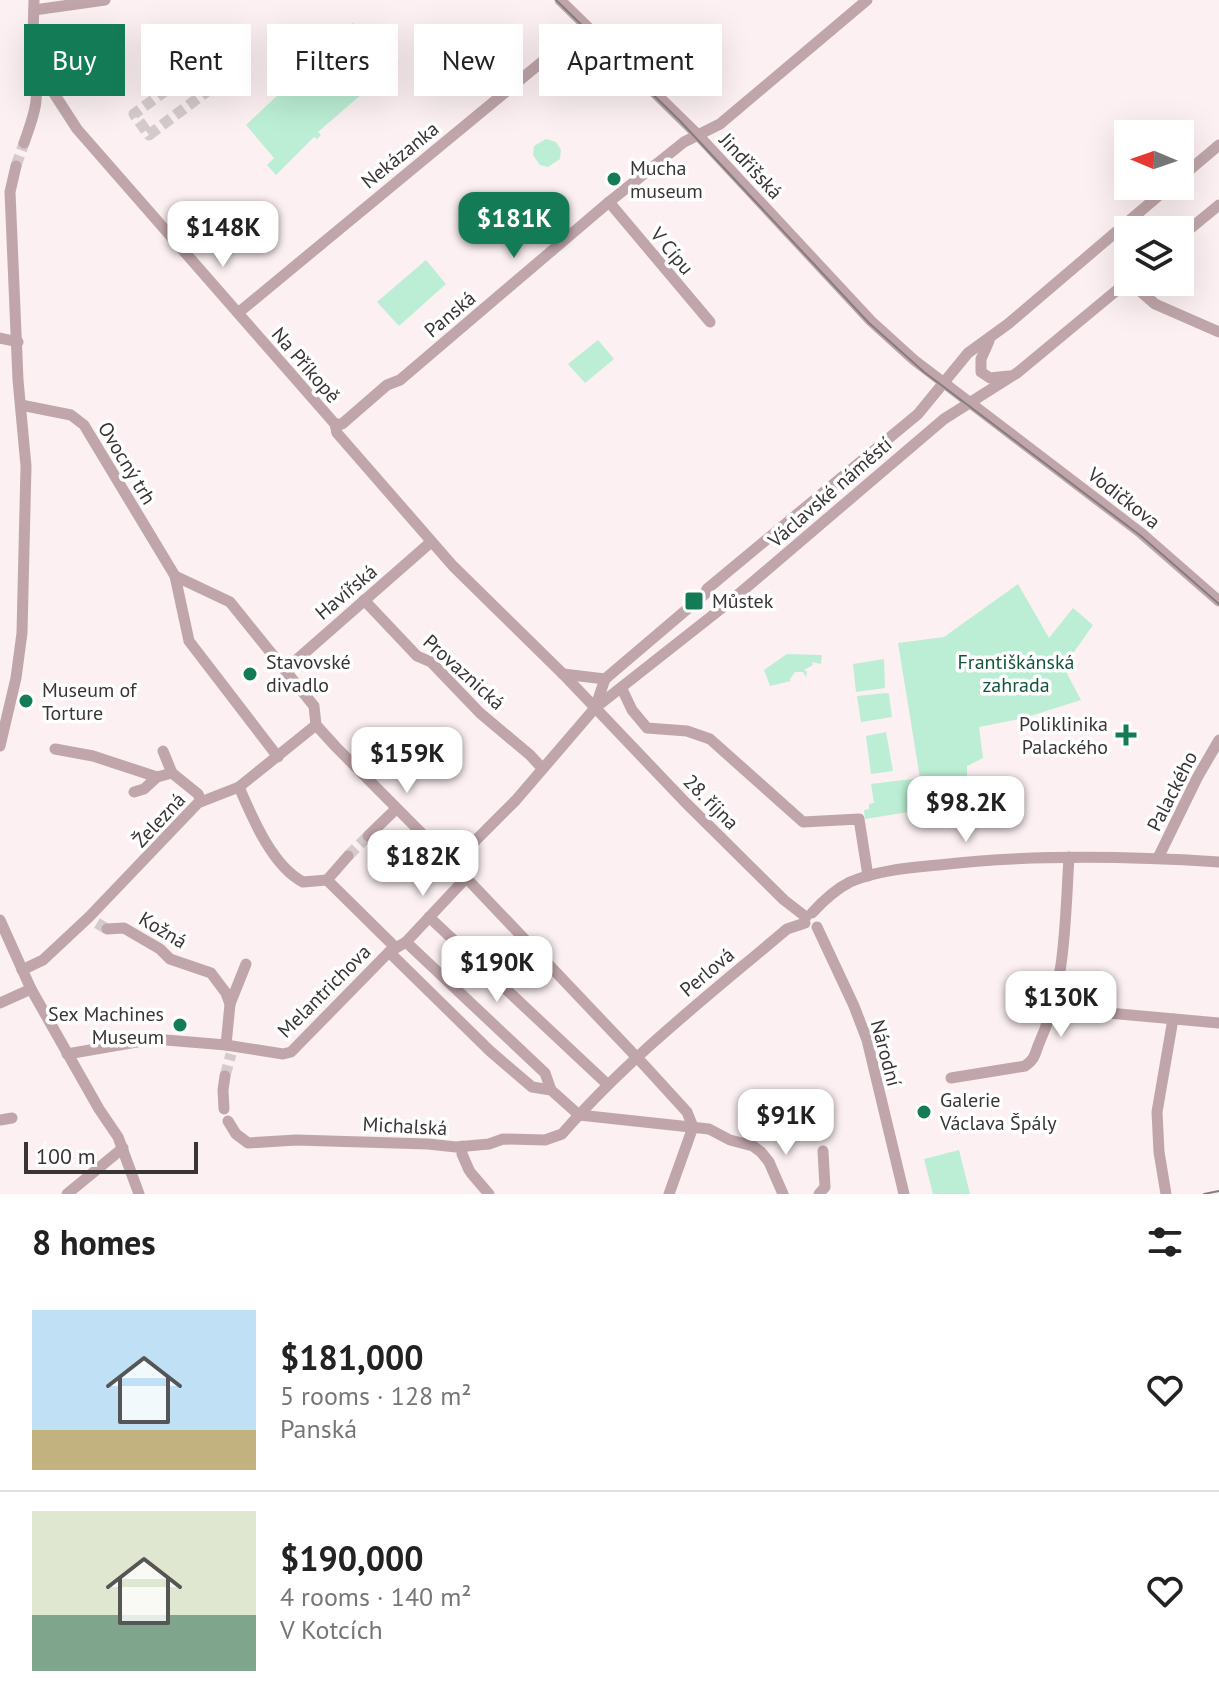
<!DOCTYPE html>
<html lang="en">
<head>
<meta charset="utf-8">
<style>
	:root { --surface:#fff; --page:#f6f6f6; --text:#222; --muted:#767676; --line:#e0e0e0; --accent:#137c56 }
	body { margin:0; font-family:"PT Sans",sans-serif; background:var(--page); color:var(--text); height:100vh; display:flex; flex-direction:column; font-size:30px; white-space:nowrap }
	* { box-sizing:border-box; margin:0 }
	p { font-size:26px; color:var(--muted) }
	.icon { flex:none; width:44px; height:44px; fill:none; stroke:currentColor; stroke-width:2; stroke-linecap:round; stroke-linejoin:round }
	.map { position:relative; height:1194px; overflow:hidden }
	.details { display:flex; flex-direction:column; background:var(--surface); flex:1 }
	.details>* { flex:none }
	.hud { position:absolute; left:24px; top:24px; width:800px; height:72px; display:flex; gap:16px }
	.needle { width:52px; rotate:272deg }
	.buttons { position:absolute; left:1114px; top:120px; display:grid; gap:16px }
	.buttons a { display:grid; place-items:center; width:80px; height:80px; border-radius:0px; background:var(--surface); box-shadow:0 8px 32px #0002; font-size:40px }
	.scale { position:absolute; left:24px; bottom:20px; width:174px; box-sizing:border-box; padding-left:8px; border:4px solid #393536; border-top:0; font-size:22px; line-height:28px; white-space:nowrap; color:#393536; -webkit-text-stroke:6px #fff; paint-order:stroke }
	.price { position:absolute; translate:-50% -68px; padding:0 18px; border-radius:16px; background:#fff; color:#222; font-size:26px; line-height:52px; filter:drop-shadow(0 2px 4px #0008) }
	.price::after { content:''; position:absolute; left:50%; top:48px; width:24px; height:18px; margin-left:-12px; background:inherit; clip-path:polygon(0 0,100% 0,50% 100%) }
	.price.selected { background:var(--accent); color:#fff }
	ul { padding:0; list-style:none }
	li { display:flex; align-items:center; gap:24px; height:200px; padding:0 32px }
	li+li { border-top:2px solid var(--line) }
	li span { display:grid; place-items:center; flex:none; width:224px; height:160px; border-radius:0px; color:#555 }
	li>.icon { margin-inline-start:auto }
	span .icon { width:96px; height:96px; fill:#fffc; stroke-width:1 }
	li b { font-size:34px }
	h2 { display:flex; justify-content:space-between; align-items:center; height:96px; padding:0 32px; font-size:34px }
	.pill { padding:0 28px; border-radius:0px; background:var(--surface); box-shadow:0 8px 32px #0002; font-size:28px; line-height:72px }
	.pill.selected { background:var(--accent); color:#fff }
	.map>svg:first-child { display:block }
</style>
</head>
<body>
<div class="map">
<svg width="1219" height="1194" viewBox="0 0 1219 1194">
	<rect width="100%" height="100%" fill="#fcf0f2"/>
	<g fill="#bbeed4">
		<path d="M353 23 357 27 360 25 365 31 368 29 399 62 318 132 321 135 317 139 314 137 276 175 267 165 274 158 246 125 279 94 273 87 277 84 275 80 304 73 348 33 345 30Z"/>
		<path d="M546 139 556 142 561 150 560 159 548 167 540 165 533 155 534 146Z"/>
		<path d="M426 260 446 284 399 326 377 302Z"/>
		<path d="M598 340 614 359 585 383 568 364Z"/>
		<path d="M1018 584 1049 638 1073 608 1093 625 1069 659 1062 664 1081 700 1024 718 979 727 983 758 967 766V789L952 788V805L865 819 864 810 869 809V804L874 803 871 784 920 778 898 643 944 637Z"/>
		<path d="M787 654 822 655 821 664 812 662 813 665 804 670 807 672 806 677 803 672H795L790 679 791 681 770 686 764 670Z"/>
		<path d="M884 659 885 688 856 692 853 664Z"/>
		<path d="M886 693 889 694 892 717 861 722 857 696Z"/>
		<path d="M886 732 893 771 871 774 866 736Z"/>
		<path d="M959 1150 970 1194H933L924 1159Z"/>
	</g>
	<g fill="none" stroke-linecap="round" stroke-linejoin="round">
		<g stroke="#d5cbcc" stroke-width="11" stroke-dasharray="11 5.5" stroke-linecap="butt">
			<path d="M215 54 230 74 149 135 134 114Z"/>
			<path d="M16 166 24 143"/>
			<path d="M348 856 368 836"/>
			<path d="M97 923 107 929"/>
			<path d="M225 1076 231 1054"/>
		</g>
		<g stroke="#c0a6ab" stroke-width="11">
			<path d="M560 0 697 134 871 321 914 360 1141 533 1219 601"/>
			<path d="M34 10 105 0"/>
			<path d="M32 71 44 78 77 129 335 424 337 433 453 566 563 674 685 802 784 900 806 917"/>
			<path d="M24 143C33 117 42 97 32 71L34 0"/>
			<path d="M1180 178 1219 145"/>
			<path d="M609 202 710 322"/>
			<path d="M1180 237 1219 205"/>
			<path d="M1140 282 1139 290 1155 304 1219 332"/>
			<path d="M238 313 566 42 584 24"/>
			<path d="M0 338 18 342"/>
			<path d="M989 341 981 359V372L990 378 1009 376"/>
			<path d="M21 405 71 415 84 425 175 576 189 641 278 757"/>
			<path d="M335 424H342L387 385 400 380 609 202 684 142 720 124 867 0"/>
			<path d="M175 576 230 602 314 706 316 725 336 747 473 885 645 1066 687 1112 693 1127"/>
			<path d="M364 600 417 656 431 662 480 713 530 755 542 768"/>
			<path d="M285 670 431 542"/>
			<path d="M563 674 605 679"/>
			<path d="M622 689 632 710 647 728 687 731 710 739 803 822 859 819 868 876"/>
			<path d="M595 708 605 679 705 594 707 589 918 414 968 353 1008 324 1170 186"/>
			<path d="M0 746 16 678 22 633 26 466 18 380 10 192 16 166"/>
			<path d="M55 749 93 756 157 777 172 773 198 794 201 801"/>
			<path d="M163 751 172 773"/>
			<path d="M239 787C252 817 272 866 303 882L327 880"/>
			<path d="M134 792 144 789 157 777"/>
			<path d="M368 836 396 809"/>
			<path d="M466 850 516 800 595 708 727 604 944 419 1017 373 1128 281"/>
			<path d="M1158 858 1197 778 1219 740"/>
			<path d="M327 880 396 948"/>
			<path d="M327 880 348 856"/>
			<path d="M812 913C823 901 836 889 850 882 878 870 909 868 939 865 1032 854 1126 856 1219 862"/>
			<path d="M429 917 607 1084"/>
			<path d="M0 920 31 989 99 1109 118 1137 139 1194"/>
			<path d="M817 927 854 1006 867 1040 904 1194"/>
			<path d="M107 929 124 928 160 949 170 959 211 973 226 993 230 1004 226 1045"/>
			<path d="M406 942 545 1073 551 1090"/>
			<path d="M389 952 490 1051 532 1087 551 1090 579 1115"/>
			<path d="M22 970 43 960 89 917 198 803 239 787 316 725"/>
			<path d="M0 1003 31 989"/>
			<path d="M230 1004 246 964"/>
			<path d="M1053 1008 1219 1023"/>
			<path d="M67 1054 154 1039 226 1045 283 1054 291 1052 389 952 406 942 466 878"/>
			<path d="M951 1078 1025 1066C1036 1059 1035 1052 1040 1041 1066 983 1065 920 1069 857"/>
			<path d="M224 1109 223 1090 225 1076"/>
			<path d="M579 1115 709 1129 730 1140 753 1146 761 1152 769 1162 783 1194"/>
			<path d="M0 1120 12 1118"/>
			<path d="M228 1121 236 1134 248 1143 296 1140 428 1144 456 1147 489 1144 503 1139 545 1140 562 1134C629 1057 709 995 787 929L805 923"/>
			<path d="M462 1146V1154L469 1170"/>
			<path d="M471 1173 489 1194"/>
			<path d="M67 1194 123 1148"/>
			<path d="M669 1194 693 1127"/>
			<path d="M819 1194 825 1187 823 1151"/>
			<path d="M1166 1194 1159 1152 1157 1112 1173 1019"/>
		</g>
		<g stroke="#847c7e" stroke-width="2">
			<path d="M556 0 680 121 869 323 924 372 1141 536 1219 604"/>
			<path d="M1204 1194 1219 1191"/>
		</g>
	</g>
	<g fill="#137c56" stroke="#fff" stroke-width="3">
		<circle cx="614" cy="179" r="8"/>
		<rect x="684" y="591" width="20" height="20" rx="4"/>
		<circle cx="250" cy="674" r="8"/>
		<circle cx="26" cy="701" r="8"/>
		<path d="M1122 723h8v8h8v8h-8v8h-8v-8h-8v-8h8z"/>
		<circle cx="180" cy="1025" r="8"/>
		<circle cx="924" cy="1112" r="8"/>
	</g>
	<g text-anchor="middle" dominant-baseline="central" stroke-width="7" stroke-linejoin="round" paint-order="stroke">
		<g font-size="20" fill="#393536" stroke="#fff">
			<text transform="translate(400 155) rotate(-39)">Nekázanka</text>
			<text transform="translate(751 166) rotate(47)">Jindřišská</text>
			<text transform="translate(672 251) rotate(50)">V Cípu</text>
			<text transform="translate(450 314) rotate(-40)">Panská</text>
			<text transform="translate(306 365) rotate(49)">Na Příkopě</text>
			<text transform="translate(127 463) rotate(59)">Ovocný trh</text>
			<text transform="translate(830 492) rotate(-41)">Václavské náměstí</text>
			<text transform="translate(1124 498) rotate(38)">Vodičkova</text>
			<text transform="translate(346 592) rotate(-40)">Havířská</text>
			<text transform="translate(464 672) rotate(42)">Provaznická</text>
			<text transform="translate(1172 791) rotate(-63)">Palackého</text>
			<text transform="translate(711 802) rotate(45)">28. října</text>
			<text transform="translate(159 820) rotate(-47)">Železná</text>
			<text transform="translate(163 930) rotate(31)">Kožná</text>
			<text transform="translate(707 972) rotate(-40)">Perlová</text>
			<text transform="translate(324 991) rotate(-45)">Melantrichova</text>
			<text transform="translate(886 1053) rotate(75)">Národní</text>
			<text transform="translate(405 1126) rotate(3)">Michalská</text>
		</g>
		<g font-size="20" fill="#393536" stroke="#fff" text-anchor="start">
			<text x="630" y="168">Mucha<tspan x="630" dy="23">museum</tspan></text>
			<text x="712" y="601">Můstek</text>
			<text x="266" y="662">Stavovské<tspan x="266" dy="23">divadlo</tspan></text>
			<text x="42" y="690">Museum of<tspan x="42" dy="23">Torture</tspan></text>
			<text x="1108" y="724" text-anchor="end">Poliklinika<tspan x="1108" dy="23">Palackého</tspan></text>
			<text x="164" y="1014" text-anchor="end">Sex Machines<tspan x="164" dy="23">Museum</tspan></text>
			<text x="940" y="1100">Galerie<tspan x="940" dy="23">Václava Špály</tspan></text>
		</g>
		<g font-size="20" fill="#13553b" stroke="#fff">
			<text x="1016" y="662">Františkánská<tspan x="1016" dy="23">zahrada</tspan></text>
		</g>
	</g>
</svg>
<div class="buttons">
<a><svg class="needle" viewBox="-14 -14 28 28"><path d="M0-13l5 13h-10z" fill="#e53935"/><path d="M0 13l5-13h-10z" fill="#767676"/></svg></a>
<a><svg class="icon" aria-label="layers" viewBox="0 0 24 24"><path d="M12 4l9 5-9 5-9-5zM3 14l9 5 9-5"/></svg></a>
</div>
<div class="scale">100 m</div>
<b class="price selected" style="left:514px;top:260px">$181K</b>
<b class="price" style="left:223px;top:269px">$148K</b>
<b class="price" style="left:407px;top:795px">$159K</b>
<b class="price" style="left:966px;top:844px">$98.2K</b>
<b class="price" style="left:423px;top:898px">$182K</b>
<b class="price" style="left:497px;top:1004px">$190K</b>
<b class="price" style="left:1061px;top:1039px">$130K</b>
<b class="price" style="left:786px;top:1157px">$91K</b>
<div class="hud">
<a class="pill selected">Buy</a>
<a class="pill">Rent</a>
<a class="pill">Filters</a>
<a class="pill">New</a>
<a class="pill">Apartment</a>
</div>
</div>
<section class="details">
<h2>8 homes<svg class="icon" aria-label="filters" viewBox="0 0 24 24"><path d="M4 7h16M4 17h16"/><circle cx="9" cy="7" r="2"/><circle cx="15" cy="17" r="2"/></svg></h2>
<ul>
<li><span style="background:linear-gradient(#bfe0f5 75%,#c2b280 0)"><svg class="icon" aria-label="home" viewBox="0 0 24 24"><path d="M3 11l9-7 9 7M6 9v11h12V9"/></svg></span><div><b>$181,000</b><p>5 rooms · 128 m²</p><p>Panská</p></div><svg class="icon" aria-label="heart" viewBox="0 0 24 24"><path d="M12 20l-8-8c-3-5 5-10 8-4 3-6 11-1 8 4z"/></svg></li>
<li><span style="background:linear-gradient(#dfe7d0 65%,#7fa58c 0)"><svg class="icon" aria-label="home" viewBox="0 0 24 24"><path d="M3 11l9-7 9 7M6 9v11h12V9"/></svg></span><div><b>$190,000</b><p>4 rooms · 140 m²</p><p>V Kotcích</p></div><svg class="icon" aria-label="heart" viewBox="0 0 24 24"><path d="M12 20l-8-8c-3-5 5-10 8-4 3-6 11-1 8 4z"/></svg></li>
</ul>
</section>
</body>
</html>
